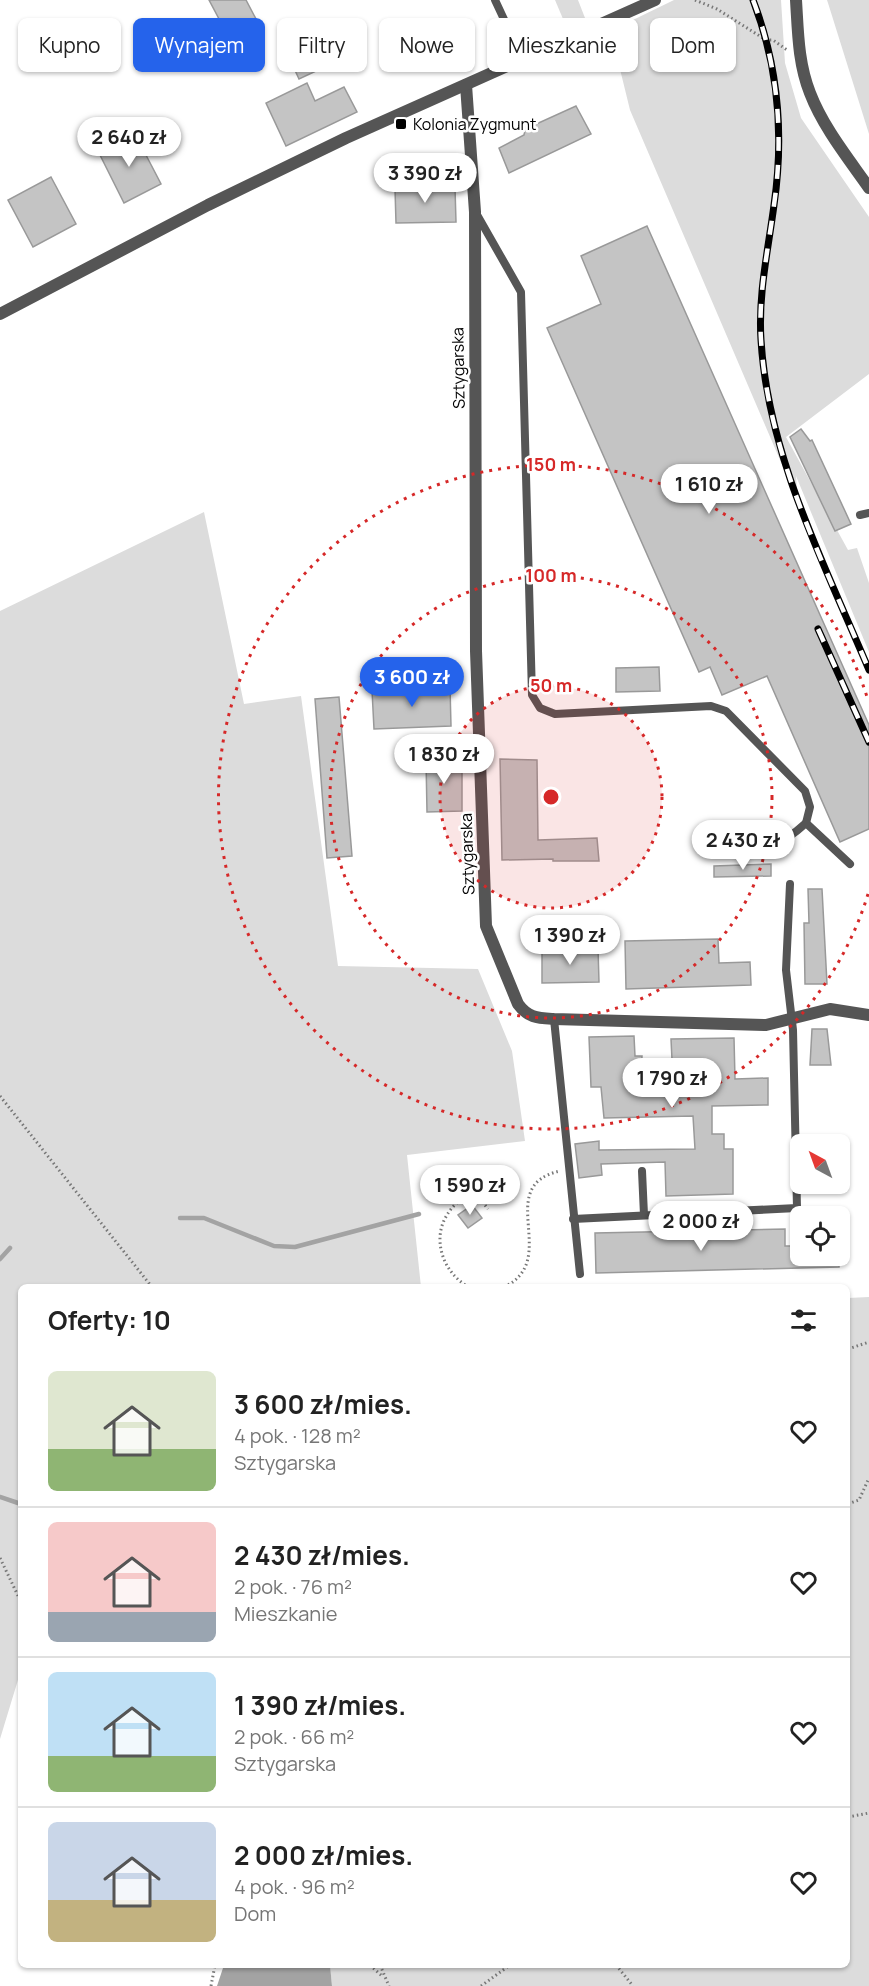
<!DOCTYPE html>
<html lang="pl">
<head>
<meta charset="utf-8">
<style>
	:root { --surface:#fff; --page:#f2f2f2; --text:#222; --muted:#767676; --line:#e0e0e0; --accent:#2563eb }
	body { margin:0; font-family:Manrope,sans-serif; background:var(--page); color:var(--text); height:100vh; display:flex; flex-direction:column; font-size:22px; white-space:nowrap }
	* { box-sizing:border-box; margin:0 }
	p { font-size:20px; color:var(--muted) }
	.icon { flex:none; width:33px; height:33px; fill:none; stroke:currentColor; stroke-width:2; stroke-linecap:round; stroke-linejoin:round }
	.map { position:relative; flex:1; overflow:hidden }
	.side { position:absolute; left:18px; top:1284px; width:832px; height:684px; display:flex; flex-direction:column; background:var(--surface); border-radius:9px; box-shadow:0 2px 4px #0004 }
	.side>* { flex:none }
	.top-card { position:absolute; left:18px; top:18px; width:834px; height:54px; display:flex; gap:12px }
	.needle { width:39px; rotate:319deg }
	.fabs { position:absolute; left:790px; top:1134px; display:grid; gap:12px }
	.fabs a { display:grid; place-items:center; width:60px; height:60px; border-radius:9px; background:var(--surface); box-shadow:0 2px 4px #0004; font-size:30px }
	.price { position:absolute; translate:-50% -51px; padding:0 14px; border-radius:21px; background:#fff; color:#222; font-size:20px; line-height:39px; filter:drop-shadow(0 2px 3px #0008) }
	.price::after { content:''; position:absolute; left:50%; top:36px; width:18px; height:14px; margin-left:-9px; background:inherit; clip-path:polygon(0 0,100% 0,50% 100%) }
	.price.selected { background:var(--accent); color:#fff }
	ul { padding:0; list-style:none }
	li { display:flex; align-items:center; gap:18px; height:150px; padding:0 30px }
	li+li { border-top:2px solid var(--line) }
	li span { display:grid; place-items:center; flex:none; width:168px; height:120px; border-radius:9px; color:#555 }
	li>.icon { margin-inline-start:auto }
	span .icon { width:72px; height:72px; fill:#fffc; stroke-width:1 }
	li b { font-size:26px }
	h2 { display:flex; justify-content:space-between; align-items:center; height:72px; padding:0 30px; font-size:26px }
	.chip { padding:0 21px; border-radius:9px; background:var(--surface); box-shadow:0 2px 4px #0004; font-size:21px; line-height:54px }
	.chip.selected { background:var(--accent); color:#fff }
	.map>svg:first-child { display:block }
</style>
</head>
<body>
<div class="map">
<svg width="869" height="1986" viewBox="0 0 869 1986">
	<rect width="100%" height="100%" fill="#fff"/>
	<g fill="#dcdcdc">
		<path d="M555 0H578L585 18 566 26Z"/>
		<path d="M674 0H781L785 63 801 118 869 217V374L786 437 848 550 857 548 869 583V652L796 476 798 502 630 110 618 61 600 36Z"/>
		<path d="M827 0H869V134L828 3Z"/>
		<path d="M204 512 244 704 301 696 338 966 478 969 512 1051 525 1141 407 1155 421 1287H21V1670L0 1739V611Z"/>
		<path d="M869 1297V1986H332L330 1965H848V1298Z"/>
	</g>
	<path fill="#a3a3a3" d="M224 1965H330L332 1986H217Z"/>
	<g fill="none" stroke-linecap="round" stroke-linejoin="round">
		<g stroke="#a3a3a3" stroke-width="4.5">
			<path d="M180 1218H204L274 1246 295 1247 419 1214"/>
			<path d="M0 1259 10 1248"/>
			<path d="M0 1497 21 1504"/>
		</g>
	</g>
	<g fill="#c4c4c4" stroke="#999" stroke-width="1.5">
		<path d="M209 0H246L256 19 227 34Z"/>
		<path d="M322 55 327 66 299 79 294 68Z"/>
		<path d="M307 83 315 101 344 87 357 112 286 146 266 103Z"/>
		<path d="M576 106 591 134 509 173 499 148 524 135 526 126H532Z"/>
		<path d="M134 132 161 184 124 203 98 151Z"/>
		<path d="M51 177 76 224 33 247 8 200Z"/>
		<path d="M450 185V189L455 188 456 222 396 223 395 189H400V186Z"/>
		<path d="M647 226 869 725V829L840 842 767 676 722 695 710 667 699 672 547 328 601 304 581 256Z"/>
		<path d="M801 429 810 441 812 440 851 524 835 531 790 437Z"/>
		<path d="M659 667 660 691 616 692V668Z"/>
		<path d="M460 668V682H441V669Z"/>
		<path d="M450 687 451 726 374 729 372 690Z"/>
		<path d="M339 697 352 856 327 858 315 699Z"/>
		<path d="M462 759V811L427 812 426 760Z"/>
		<path d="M500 759 537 760 538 840 597 838 599 861H553V859L502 860Z"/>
		<path d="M771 864V876L714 877V866Z"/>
		<path d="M808 889H822L827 984H805L804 923H809Z"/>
		<path d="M718 939 719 963 750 962 751 985 626 989 625 941Z"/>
		<path d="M598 948 599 982 542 983V949Z"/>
		<path d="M812 1029H827L831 1065H810Z"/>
		<path d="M634 1036 635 1056H642L641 1080H673L671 1039 734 1038 735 1079 768 1078V1105L712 1106V1134H724V1149H733V1194L666 1196 665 1162 601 1164 602 1175 579 1178 575 1144 599 1141V1150L695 1149 693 1116 604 1118 601 1087H591L589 1037Z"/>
		<path d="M472 1205 482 1218 468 1228 458 1215Z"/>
		<path d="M785 1229V1246H798V1256H839V1267L596 1273 595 1233Z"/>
	</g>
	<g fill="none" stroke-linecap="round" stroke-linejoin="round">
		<g stroke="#777" stroke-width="3" stroke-dasharray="1.5 3" stroke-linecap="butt">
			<path d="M695 0 717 9 766 40H773L787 50"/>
			<path d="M0 1096 152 1287"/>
			<path d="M474 1191 488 1209"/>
			<path d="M469 1287C444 1274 431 1240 447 1215 456 1199 479 1187 493 1176"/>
			<path d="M504 1287C562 1260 492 1186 560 1171"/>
			<path d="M848 1349 869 1342"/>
			<path d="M848 1504 859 1500 869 1478"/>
			<path d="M0 1558 21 1602"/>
			<path d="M848 1817 869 1813"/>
			<path d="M370 1965 382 1976"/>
			<path d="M380 1965 389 1986"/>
			<path d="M616 1965 633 1986"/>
			<path d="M211 1986 215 1965"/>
			<path d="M481 1986 510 1965"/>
		</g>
		<g stroke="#555" stroke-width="8">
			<path d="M495 0 523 60"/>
			<path d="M476 213 521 292 532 695 540 708 555 714 711 706 726 711 805 791 810 807 806 823"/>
			<path d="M860 515 869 513"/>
			<path d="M726 852C762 852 780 847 806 823L850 864"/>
			<path d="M554 1019 580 1274"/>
			<path d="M642 1171 644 1215"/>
			<path d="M573 1219 797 1208 793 1030 786 970 790 884"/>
		</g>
		<g stroke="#555" stroke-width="12">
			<path d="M796 0C798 31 798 63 810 93 823 127 848 158 869 188"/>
			<path d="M466 85 475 212 476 651 486 926 518 1004C528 1018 538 1018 554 1019L766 1025 830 1009 869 1015"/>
		</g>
		<path stroke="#555" stroke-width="12" d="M0 314 208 205 346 138 655 0"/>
		<defs>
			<g id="rail">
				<path d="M753 0C778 65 784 136 774 205 768 251 758 294 761 340 768 457 825 565 869 670"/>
				<path d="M818 629 869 742"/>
			</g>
		</defs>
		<use href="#rail" stroke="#000" stroke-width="7"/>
		<use href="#rail" stroke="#fff" stroke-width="4.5" stroke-dasharray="14" stroke-linecap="butt"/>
	</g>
	<circle cx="551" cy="797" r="111" fill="#d62828" fill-opacity=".12"/>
	<g fill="none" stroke="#d62828" stroke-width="3" stroke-dasharray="3 6">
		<circle cx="551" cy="797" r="111"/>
		<circle cx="551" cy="797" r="221"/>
		<path d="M868 894A332 332 0 1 1 868 700"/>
	</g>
	<rect fill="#000" stroke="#fff" stroke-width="2" x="395" y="118" width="12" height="12" rx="3"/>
	<g text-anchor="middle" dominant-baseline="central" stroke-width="5" stroke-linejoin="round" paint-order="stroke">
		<g font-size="16" fill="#000" stroke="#fff" text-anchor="start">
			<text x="413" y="124">Kolonia Zygmunt</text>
		</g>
		<g font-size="16" fill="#000" stroke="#fff">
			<text transform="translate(458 368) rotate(-91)">Sztygarska</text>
			<text transform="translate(467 854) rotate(-92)">Sztygarska</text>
		</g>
	</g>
	<circle cx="551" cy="797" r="9" fill="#d62828" stroke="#fff" stroke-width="3"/>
	<g font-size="18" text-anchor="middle" font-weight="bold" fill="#d62828" stroke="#fff" stroke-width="5" stroke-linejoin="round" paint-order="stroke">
		<text x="551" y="471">150 m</text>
		<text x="551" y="582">100 m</text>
		<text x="551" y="692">50 m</text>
	</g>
</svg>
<div class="fabs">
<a><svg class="needle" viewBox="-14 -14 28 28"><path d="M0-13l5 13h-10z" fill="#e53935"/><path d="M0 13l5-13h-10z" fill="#767676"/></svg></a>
<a><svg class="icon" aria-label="locate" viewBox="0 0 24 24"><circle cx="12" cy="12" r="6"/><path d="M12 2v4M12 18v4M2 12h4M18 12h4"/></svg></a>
</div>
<b class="price" style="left:129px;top:168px">2 640 zł</b>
<b class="price" style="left:425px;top:204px">3 390 zł</b>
<b class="price" style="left:709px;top:515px">1 610 zł</b>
<b class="price selected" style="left:412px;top:708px">3 600 zł</b>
<b class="price" style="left:444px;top:785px">1 830 zł</b>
<b class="price" style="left:743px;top:871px">2 430 zł</b>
<b class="price" style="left:570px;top:966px">1 390 zł</b>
<b class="price" style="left:672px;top:1109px">1 790 zł</b>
<b class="price" style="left:470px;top:1216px">1 590 zł</b>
<b class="price" style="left:701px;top:1252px">2 000 zł</b>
<div class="top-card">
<a class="chip">Kupno</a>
<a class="chip selected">Wynajem</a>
<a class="chip">Filtry</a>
<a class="chip">Nowe</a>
<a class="chip">Mieszkanie</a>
<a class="chip">Dom</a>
</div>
<section class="side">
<h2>Oferty: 10<svg class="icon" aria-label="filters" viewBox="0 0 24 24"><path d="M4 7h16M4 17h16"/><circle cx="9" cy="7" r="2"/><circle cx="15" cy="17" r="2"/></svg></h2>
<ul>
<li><span style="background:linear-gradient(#dfe7d0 65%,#8fb573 0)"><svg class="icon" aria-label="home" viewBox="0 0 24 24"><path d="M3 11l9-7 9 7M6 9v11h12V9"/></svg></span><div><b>3 600 zł/mies.</b><p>4 pok. · 128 m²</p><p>Sztygarska</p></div><svg class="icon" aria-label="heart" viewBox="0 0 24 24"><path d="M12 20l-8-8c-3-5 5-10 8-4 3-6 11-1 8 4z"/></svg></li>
<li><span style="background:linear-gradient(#f6c9c9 75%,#9aa5b1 0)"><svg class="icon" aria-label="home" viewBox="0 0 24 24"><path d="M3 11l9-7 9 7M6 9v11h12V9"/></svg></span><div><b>2 430 zł/mies.</b><p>2 pok. · 76 m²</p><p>Mieszkanie</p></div><svg class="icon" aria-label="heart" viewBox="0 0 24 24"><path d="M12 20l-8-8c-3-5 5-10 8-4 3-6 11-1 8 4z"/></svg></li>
<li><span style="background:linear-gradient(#bfe0f5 70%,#8fb573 0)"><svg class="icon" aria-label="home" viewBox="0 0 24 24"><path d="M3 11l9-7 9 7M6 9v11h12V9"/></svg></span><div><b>1 390 zł/mies.</b><p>2 pok. · 66 m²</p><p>Sztygarska</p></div><svg class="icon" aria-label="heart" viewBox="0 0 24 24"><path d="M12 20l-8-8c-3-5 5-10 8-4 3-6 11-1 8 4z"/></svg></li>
<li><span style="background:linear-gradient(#c9d6e8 65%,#c2b280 0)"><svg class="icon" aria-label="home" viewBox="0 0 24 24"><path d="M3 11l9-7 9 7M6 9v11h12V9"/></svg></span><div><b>2 000 zł/mies.</b><p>4 pok. · 96 m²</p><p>Dom</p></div><svg class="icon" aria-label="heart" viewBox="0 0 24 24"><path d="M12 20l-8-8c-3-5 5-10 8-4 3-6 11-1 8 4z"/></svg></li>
</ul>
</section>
</div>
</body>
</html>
